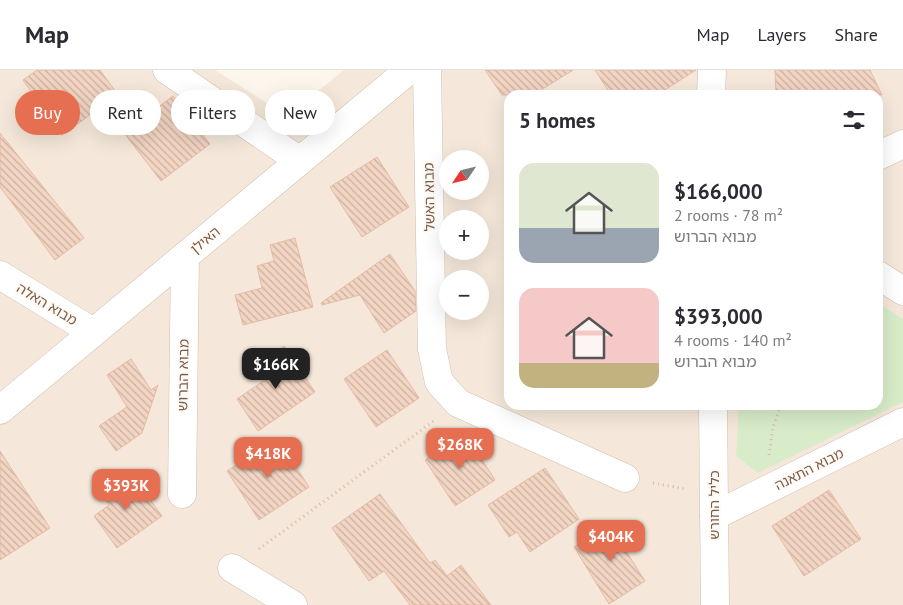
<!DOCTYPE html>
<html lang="en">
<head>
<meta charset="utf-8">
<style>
	:root { --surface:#fff; --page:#f2f2f3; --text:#2b2b33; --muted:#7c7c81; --line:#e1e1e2; --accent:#e76f51 }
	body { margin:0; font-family:"PT Sans","Noto Sans Hebrew",sans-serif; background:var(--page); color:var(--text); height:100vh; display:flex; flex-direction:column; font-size:19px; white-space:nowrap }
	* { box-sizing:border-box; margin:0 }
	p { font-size:16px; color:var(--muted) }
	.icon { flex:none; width:28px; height:28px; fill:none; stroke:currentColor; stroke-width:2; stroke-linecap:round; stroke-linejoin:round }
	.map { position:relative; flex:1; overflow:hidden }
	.details { position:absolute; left:504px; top:20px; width:379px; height:320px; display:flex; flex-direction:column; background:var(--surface); border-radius:15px; box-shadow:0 5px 20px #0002 }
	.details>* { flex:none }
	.banner { position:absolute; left:15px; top:20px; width:414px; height:45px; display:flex; gap:10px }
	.needle { width:32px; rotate:235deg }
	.tools { position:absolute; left:439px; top:80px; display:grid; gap:10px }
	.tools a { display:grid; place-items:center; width:50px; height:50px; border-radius:50%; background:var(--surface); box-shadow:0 5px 20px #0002; font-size:25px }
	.price { position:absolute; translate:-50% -42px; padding:0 11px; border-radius:10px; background:var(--accent); color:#fff; font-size:16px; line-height:32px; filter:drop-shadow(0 1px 2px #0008) }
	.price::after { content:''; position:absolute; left:50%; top:30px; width:15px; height:11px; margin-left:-8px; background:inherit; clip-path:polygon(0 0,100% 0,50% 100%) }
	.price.current { background:#222; color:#fff }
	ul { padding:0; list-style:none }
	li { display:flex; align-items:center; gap:15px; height:125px; padding:0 15px }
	li span { display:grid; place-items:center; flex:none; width:140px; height:100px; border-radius:15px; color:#555 }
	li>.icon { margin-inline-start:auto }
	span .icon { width:60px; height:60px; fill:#fffc; stroke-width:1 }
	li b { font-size:21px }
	h2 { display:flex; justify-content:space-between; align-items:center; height:60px; padding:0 15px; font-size:21px }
	.pill { padding:0 18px; border-radius:22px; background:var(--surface); box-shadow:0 5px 20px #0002; font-size:18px; line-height:45px }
	.pill.current { background:var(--accent); color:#fff }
	header { display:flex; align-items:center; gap:30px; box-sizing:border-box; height:70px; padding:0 25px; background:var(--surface); border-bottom:1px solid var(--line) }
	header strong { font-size:24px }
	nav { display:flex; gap:28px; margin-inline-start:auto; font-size:18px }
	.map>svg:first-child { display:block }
</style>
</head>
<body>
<header>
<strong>Map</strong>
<nav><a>Map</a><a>Layers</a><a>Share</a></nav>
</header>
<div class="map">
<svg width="903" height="535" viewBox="0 0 903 535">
	<defs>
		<pattern id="building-back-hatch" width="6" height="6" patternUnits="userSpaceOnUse" patternTransform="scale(1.25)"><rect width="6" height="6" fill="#f3d5c3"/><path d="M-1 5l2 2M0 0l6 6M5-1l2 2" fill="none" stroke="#cab0a1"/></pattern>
	</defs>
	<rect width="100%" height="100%" fill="#fdf6ec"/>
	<path fill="#f5e8da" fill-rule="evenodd" d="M0 0H215L287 46 344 0H903V535H0ZM509 25H878V335H509ZM448 89H480V121H448ZM448 149H480V181H448ZM448 209H480V241H448Z"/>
	<path fill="#d8ecc9" d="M878 233 903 249V332L758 403 736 386 739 335H878Z"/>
	<g fill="url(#building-back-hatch)" stroke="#e6bba3">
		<path d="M37 0H100L118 25 62 65 23 10Z"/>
		<path d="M485 0H573L533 25H502Z"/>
		<path d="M595 0H696L657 25H611Z"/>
		<path d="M775 0H870L882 25H776Z"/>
		<path d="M173 26 210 74 161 111 124 63Z"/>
		<path d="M0 63 84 168 55 190 0 117Z"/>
		<path d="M377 87 409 137 362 167 330 117Z"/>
		<path d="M295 168 313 237 243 255 235 225 262 218 257 196 274 191 270 175Z"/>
		<path d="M390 184 415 221 416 241 384 263 360 225 322 235 321 233Z"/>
		<path d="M284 276 315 322 258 361 237 329 272 305 262 291Z"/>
		<path d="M387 280 419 328 376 357 344 309Z"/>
		<path d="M131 289 151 320 158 315 142 363 116 381 99 356 127 337 107 305Z"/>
		<path d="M466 364 495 410 455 436 425 390Z"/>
		<path d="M277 367 309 417 259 450 227 401Z"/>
		<path d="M0 381 50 458 0 490Z"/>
		<path d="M545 398 579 449 530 482 517 462 509 467 488 435Z"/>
		<path d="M130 402 162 446 117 478 94 446 109 435 101 423Z"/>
		<path d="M829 420 861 469 804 506 772 456Z"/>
		<path d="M380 424 430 493 435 490 447 506 461 495 491 535H410L384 501 369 511 332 458Z"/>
		<path d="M618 451 634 477 626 481 645 511 609 534 574 477Z"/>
	</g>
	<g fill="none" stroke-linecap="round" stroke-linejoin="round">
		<defs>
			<g id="minor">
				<path d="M167 0 300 91"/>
				<path d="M427 0 432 279 439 312 458 333 625 408"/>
				<path d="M711 25 712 0"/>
				<path d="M878 86 903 74"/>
				<path d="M0 205 93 262"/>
				<path d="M878 205 903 221"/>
				<path d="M713 335 715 535"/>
				<path d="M0 340 409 0"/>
				<path d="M182 424 185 186"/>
				<path d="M714 446 903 352"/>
				<path d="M232 498 293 535"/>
			</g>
		</defs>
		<use href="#minor" stroke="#d1beb0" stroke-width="29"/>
		<g stroke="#d9b8a5" stroke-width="3" stroke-dasharray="1 4" stroke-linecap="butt">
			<path d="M769 385 773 357 781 335"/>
			<path d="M653 413 686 419"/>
			<path d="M259 479 435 350"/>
		</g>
		<use href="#minor" stroke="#fff" stroke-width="28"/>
	</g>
	<g text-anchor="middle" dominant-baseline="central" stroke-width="4" stroke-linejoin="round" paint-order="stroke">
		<g font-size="14" fill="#7a5c4d" stroke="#fffaf3">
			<text transform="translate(429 127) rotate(-91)">מבוא האשל</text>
			<text transform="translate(205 170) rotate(-40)">האילן</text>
			<text transform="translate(47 234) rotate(31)">מבוא האלה</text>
			<text transform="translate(183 305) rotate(-89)">מבוא הברוש</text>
			<text transform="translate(809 399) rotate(-27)">מבוא התאנה</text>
			<text transform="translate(714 435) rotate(-90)">כליל החורש</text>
		</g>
	</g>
</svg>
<div class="tools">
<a><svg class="needle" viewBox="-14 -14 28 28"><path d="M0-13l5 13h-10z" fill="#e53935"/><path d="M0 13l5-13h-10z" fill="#7c7c81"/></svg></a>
<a>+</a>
<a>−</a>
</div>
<b class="price current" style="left:276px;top:320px">$166K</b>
<b class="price" style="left:460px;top:400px">$268K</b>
<b class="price" style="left:268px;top:409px">$418K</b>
<b class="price" style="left:126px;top:441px">$393K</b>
<b class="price" style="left:611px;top:492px">$404K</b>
<div class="banner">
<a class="pill current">Buy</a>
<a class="pill">Rent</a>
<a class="pill">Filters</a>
<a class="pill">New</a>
</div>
<section class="details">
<h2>5 homes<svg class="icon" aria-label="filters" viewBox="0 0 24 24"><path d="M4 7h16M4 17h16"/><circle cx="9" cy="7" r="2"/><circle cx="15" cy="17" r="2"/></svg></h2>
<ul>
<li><span style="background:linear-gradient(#dfe7d0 65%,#9aa5b1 0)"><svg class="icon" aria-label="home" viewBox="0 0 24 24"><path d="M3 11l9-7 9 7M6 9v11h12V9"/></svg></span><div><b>$166,000</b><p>2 rooms · 78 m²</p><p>מבוא הברוש</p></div></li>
<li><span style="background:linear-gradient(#f6c9c9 75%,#c2b280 0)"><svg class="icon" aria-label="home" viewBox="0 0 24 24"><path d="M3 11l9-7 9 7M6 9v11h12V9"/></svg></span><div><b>$393,000</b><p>4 rooms · 140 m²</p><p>מבוא הברוש</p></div></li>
</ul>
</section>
</div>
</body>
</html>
